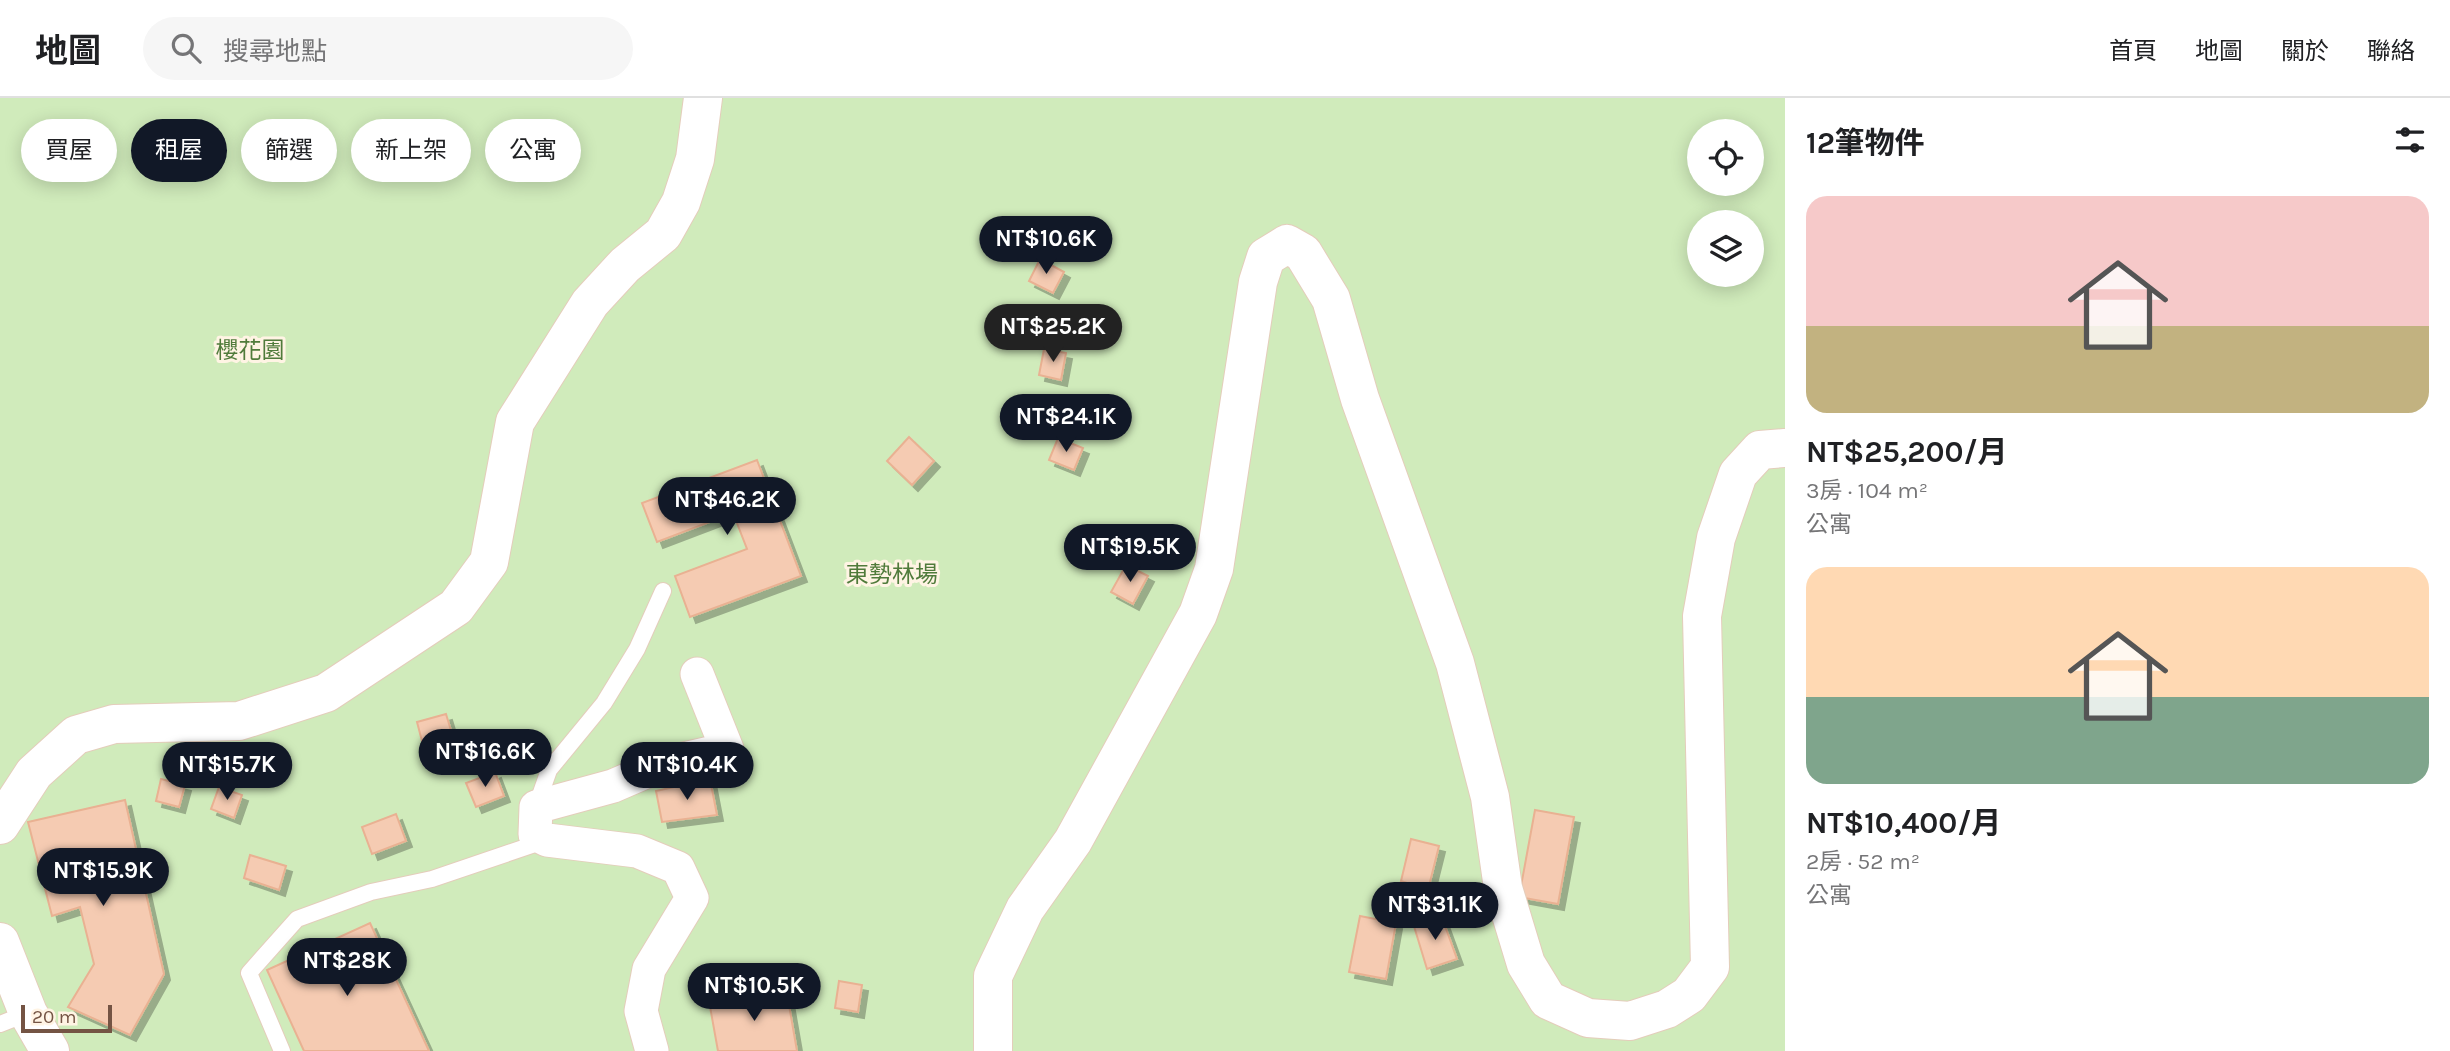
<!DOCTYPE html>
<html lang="zh-TW">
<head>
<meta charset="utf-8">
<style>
	:root { --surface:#fff; --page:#f6f6f6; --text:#202124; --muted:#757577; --line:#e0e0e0; --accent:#111827 }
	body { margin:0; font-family:Karla,"Noto Sans TC",sans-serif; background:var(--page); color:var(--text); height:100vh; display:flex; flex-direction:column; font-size:26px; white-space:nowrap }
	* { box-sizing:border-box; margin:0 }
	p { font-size:23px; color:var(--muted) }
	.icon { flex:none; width:38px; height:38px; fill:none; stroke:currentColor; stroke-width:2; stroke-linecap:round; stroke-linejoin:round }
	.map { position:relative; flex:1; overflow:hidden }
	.panel { display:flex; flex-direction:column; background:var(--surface); width:665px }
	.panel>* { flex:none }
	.top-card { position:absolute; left:21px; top:21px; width:665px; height:63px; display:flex; gap:14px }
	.buttons { position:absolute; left:1687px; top:21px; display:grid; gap:14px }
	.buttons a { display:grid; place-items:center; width:77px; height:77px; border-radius:50%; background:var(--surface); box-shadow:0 4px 18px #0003; font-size:35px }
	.scale { position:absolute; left:21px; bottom:18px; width:91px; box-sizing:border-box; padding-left:7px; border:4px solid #745444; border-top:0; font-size:19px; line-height:24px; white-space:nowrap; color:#745444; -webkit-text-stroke:5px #fff4e4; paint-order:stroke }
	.price { position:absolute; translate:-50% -60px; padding:0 16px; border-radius:24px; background:var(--accent); color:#fff; font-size:23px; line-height:46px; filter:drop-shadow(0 2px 4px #0008) }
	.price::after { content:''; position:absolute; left:50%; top:42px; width:21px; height:16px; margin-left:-10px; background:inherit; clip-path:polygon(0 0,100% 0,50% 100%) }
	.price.current { background:#222; color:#fff }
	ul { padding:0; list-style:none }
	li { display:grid; align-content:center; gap:14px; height:371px; padding:0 21px }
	li span { display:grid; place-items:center; height:217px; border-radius:21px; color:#555 }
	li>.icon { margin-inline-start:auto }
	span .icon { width:126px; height:126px; fill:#fffc; stroke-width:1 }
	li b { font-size:30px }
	h2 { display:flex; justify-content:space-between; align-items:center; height:84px; padding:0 21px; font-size:30px }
	.chip { padding:0 24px; border-radius:32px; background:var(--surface); box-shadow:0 4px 18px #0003; font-size:24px; line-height:63px }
	.chip.current { background:var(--accent); color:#fff }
	header { display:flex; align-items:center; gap:42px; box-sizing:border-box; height:98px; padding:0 35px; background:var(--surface); border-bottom:2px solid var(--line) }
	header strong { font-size:33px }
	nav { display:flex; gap:38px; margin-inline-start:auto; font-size:24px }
	.search { width:490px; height:63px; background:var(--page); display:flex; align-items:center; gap:18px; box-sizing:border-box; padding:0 24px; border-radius:38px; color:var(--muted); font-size:26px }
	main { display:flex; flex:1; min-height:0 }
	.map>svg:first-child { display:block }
</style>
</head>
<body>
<header>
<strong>地圖</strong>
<div class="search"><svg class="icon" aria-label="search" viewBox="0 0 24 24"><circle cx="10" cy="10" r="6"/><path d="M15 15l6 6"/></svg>搜尋地點</div>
<nav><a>首頁</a><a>地圖</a><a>關於</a><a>聯絡</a></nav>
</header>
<main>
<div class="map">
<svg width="1785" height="953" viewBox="0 0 1785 953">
	<defs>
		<filter id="shadow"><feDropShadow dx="6" dy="6" stdDeviation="0" flood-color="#0004"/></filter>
	</defs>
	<rect width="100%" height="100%" fill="#fef0dc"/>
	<path fill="#d0ebbb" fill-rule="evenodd" d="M0 0H1785V953H0ZM1699 33H1752V86H1699ZM1699 124H1752V177H1699Z"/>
	<g fill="#f5cbb2" stroke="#e9b192" stroke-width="2" filter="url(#shadow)">
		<path d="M1040 161 1064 174 1053 195 1029 183Z"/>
		<path d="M1044 251 1066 255 1061 282 1039 277Z"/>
		<path d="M909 339 934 363 912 387 887 363Z"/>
		<path d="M1058 340 1083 350 1074 372 1049 362Z"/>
		<path d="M757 362 801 478 690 519 675 478 747 451 733 415 657 444 642 405Z"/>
		<path d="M1126 467 1148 478 1133 506 1111 494Z"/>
		<path d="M446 616 453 639 423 647 417 624Z"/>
		<path d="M495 674 504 698 476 709 466 685Z"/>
		<path d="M161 681 185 687 179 709 156 703Z"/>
		<path d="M710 681 717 717 662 724 656 693Z"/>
		<path d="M219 689 242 697 234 720 211 711Z"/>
		<path d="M125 702 164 876 130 937 68 909 94 866 80 809 52 818 28 724Z"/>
		<path d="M1535 712 1574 719 1558 806 1519 799Z"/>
		<path d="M396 716 406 743 372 756 362 729Z"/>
		<path d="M1411 741 1439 748 1428 792 1401 783Z"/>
		<path d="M250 757 286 768 279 792 244 780Z"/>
		<path d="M1441 817 1457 861 1427 871 1413 825Z"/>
		<path d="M1360 818 1396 825 1386 881 1349 874Z"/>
		<path d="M370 825 429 953H304L267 872Z"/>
		<path d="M839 883 862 887 858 914 835 910Z"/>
		<path d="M786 890 797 953H718L709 903Z"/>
	</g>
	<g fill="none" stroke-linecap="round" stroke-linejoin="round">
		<defs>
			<g id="service">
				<path d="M536 709 549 672 604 605 637 551 663 493"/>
				<path d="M0 926 28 915"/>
				<path d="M282 953 249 875 297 821 371 794 432 781 532 747 535 736"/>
			</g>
			<path id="minor" d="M652 953 641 913 649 871 692 800 678 770 637 753 547 742 535 736 536 709 613 688 666 665 727 651 697 576"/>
			<g id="tertiary">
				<path d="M0 727 34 675 76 637 114 626 239 623 326 595 456 509 489 464 515 324 590 205 625 167 663 136 681 104 695 61 703 0"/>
				<path d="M0 844 28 915 50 953"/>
				<path d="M993 953V878L1025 811 1073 743 1198 516 1214 471 1258 184 1266 159 1287 146 1303 155 1331 201 1360 301 1455 565 1490 699 1503 790 1526 866 1548 902 1588 920 1630 923 1667 911 1689 897 1710 869 1702 518 1716 440 1738 376 1760 352 1785 350"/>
			</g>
		</defs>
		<use href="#service" stroke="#e4cdbb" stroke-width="18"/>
		<use href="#minor" stroke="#e4cdbb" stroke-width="35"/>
		<use href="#tertiary" stroke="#e4cdbb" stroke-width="40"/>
		<use href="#service" stroke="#fff" stroke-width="16"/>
		<use href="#minor" stroke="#fff" stroke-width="33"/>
		<use href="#tertiary" stroke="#fff" stroke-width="38"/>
	</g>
	<g text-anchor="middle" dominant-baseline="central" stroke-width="6" stroke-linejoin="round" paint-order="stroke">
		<g font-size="23" fill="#507b3b" stroke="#fff4e4">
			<text x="250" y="252">櫻花園</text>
			<text x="892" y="476">東勢林場</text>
		</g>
	</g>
</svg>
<div class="buttons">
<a><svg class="icon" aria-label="locate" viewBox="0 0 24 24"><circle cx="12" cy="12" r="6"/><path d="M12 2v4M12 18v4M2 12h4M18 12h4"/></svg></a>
<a><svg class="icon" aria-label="layers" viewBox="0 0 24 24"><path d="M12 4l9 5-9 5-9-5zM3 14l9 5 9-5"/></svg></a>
</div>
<div class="scale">20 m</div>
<b class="price" style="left:1046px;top:178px">NT$10.6K</b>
<b class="price current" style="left:1053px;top:266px">NT$25.2K</b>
<b class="price" style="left:1066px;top:356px">NT$24.1K</b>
<b class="price" style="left:727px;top:439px">NT$46.2K</b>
<b class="price" style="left:1130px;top:486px">NT$19.5K</b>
<b class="price" style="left:485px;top:691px">NT$16.6K</b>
<b class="price" style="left:227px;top:704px">NT$15.7K</b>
<b class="price" style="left:687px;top:704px">NT$10.4K</b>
<b class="price" style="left:103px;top:810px">NT$15.9K</b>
<b class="price" style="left:1435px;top:844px">NT$31.1K</b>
<b class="price" style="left:347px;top:900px">NT$28K</b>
<b class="price" style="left:754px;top:925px">NT$10.5K</b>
<div class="top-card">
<a class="chip">買屋</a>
<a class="chip current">租屋</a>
<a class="chip">篩選</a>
<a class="chip">新上架</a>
<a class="chip">公寓</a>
</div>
</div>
<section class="panel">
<h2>12筆物件<svg class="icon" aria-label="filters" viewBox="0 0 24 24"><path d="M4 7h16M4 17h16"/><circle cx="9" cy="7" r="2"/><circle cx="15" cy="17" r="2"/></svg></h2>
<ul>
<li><span style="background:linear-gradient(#f6c9c9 60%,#c2b280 0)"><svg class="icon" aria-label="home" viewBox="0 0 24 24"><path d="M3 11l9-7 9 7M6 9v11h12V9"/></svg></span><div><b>NT$25,200/月</b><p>3房 · 104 m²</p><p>公寓</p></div></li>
<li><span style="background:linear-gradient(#ffd9b3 60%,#7fa58c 0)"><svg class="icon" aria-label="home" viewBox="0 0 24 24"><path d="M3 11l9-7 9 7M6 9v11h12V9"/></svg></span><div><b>NT$10,400/月</b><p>2房 · 52 m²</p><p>公寓</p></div></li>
</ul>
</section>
</main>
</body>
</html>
